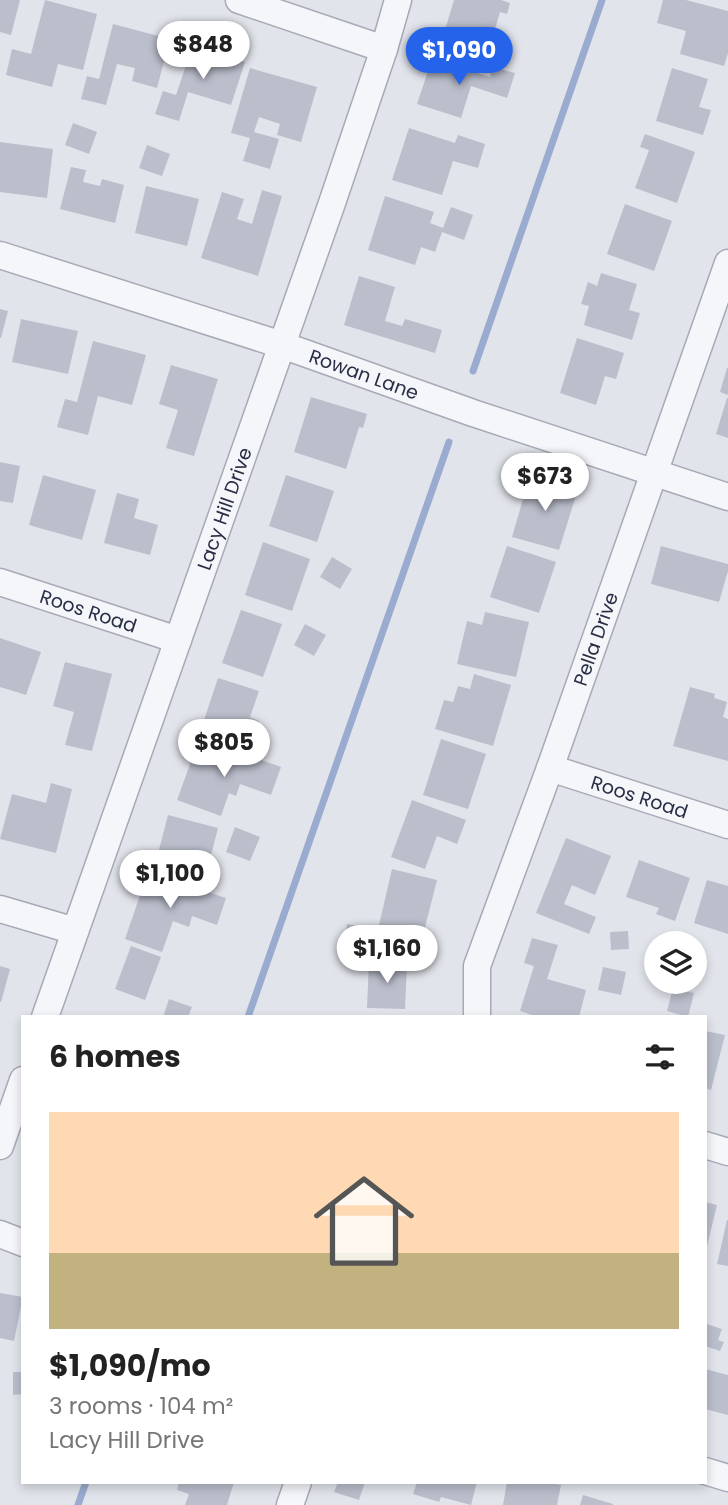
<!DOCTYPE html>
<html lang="en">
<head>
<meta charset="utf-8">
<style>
	:root { --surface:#fff; --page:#f6f6f6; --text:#222; --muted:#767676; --line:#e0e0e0; --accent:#2563eb }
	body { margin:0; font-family:Poppins,sans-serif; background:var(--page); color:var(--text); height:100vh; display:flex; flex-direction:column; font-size:26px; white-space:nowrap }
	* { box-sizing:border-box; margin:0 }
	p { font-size:23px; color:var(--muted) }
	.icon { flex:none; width:38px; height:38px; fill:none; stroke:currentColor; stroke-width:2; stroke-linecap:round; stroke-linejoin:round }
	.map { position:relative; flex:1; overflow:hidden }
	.panel { position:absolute; left:21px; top:1015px; width:686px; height:469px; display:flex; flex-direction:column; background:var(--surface); border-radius:0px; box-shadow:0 4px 10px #0003 }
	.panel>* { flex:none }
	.buttons { position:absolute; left:644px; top:931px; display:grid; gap:14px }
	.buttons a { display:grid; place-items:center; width:63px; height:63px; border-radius:50%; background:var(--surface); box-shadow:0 4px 10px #0003; font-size:35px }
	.price { position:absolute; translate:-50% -60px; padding:0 16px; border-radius:24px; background:#fff; color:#222; font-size:23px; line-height:46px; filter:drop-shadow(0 2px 4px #0008) }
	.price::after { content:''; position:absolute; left:50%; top:42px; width:21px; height:16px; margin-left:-10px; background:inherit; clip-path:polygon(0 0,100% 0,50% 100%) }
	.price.active { background:var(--accent); color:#fff }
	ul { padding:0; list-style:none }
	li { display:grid; align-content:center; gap:14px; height:371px; padding:0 28px }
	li+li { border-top:2px solid var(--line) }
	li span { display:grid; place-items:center; height:217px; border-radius:0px; color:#555 }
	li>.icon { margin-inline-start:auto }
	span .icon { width:126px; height:126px; fill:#fffc; stroke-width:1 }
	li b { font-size:30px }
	h2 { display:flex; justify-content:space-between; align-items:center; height:84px; padding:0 28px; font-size:30px }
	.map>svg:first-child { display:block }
</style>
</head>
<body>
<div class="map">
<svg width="728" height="1505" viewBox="0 0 728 1505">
	<rect width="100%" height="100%" fill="#e2e4ec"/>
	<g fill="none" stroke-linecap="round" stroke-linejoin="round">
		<g stroke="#99accf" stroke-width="7">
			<path d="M473 371 602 0"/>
			<path d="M248 1017 449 442"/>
			<path d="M78 1505 86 1482"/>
		</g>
	</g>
	<g fill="#bbbfcc">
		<path d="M0 0H20L11 35 0 32Z"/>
		<path d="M45 0 97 14 83 70 58 64 52 87 6 75 12 49 31 54Z"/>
		<path d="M454 0H501L510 3 507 14 500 12 488 53 442 40Z"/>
		<path d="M663 0H686L728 11V53L724 66 680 54 686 31 657 23Z"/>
		<path d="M113 24 170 39 157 88 132 81 135 68 117 64 106 105 81 99 87 76 99 79Z"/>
		<path d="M193 45 245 62 231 105 188 92 179 121 155 114 163 91 176 95Z"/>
		<path d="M432 59 490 77 493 67 515 73 507 98 471 86 461 118 417 104Z"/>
		<path d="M250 68 317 87 301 142 277 135 280 124 259 117 254 132 279 139 270 169 243 161 250 138 231 133Z"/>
		<path d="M672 68 708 79 699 107 711 110 703 135 656 121Z"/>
		<path d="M73 123 97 132 89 154 65 145Z"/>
		<path d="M409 128 455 143 458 135 485 144 478 168 453 161 442 195 392 180Z"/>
		<path d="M645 134 695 152 677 203 635 188 649 150 640 147Z"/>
		<path d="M0 142 53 149 47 198 0 192Z"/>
		<path d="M147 145 170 154 162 176 139 168Z"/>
		<path d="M71 167 86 170 83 182 100 186 102 179 124 185 115 223 60 209Z"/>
		<path d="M146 186 199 199 187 246 135 233Z"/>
		<path d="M262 190 282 196 258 276 201 258 222 192 244 199 237 219 252 224Z"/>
		<path d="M385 196 434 212 430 223 443 228 451 207 473 215 464 240 442 232 435 252 421 247 415 265 368 250Z"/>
		<path d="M625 204 672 221 654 271 607 254Z"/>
		<path d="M601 273 637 284 629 310 640 313 632 340 584 325 589 306 581 304 588 282 597 286Z"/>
		<path d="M359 276 395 287 385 321 402 326 405 319 442 330 435 353 344 325Z"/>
		<path d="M0 309 8 311 1 338H0Z"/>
		<path d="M21 319 78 331 68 374 12 362Z"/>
		<path d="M577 338 624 353 616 379 605 376 596 405 560 393Z"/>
		<path d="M93 341 146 355 132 405 98 396 88 435 57 427 65 399 77 402Z"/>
		<path d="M171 365 218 379 194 456 166 448 178 410 159 404Z"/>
		<path d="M727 368H728V395L720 392Z"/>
		<path d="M311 397 367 414 363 428 359 427 346 469 294 452Z"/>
		<path d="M727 398H728V438L716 434Z"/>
		<path d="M0 462 20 466 13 503 0 501Z"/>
		<path d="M43 475 96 490 82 540 29 525Z"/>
		<path d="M286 475 334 491 317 542 269 526Z"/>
		<path d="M530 475 578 489 559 550 512 537Z"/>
		<path d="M117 493 139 499 134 518 158 525 150 555 104 543Z"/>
		<path d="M263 542 310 559 292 611 245 595Z"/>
		<path d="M507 546 556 562 539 613 490 597Z"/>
		<path d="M661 546 728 564V571L719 602 651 584Z"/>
		<path d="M332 557 352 569 340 589 320 577Z"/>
		<path d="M241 610 282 624 263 677 222 663Z"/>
		<path d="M485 612 529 622 516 677 457 664 467 621 482 625Z"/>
		<path d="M305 624 326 635 314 656 294 645Z"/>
		<path d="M0 638 41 652 26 695 0 687Z"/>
		<path d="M65 662 112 674 92 751 65 745 74 712 53 706Z"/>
		<path d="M474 674 511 685 493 746 435 729 444 700 453 702 458 686 470 689Z"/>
		<path d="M218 678 259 691 250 717 259 721 250 749 200 732Z"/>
		<path d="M690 687 715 694 714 698 727 702 723 717 728 719V761L673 746Z"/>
		<path d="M441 739 486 754 468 809 423 795Z"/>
		<path d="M196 748 229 759 233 750 281 767 271 795 240 784 236 796 229 793 221 816 177 800Z"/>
		<path d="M51 783 72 789 56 853 0 839 12 794 46 803Z"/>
		<path d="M412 800 466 820 457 844 437 836 425 869 391 857Z"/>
		<path d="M168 815 218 828 204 882 154 869Z"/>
		<path d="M235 827 260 837 250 861 226 852Z"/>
		<path d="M566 838 611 856 595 895 572 885 564 904 596 917 589 934 536 913Z"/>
		<path d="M639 860 690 878 675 921 656 914 659 908 626 897Z"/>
		<path d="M392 869 437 880 423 935 379 925Z"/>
		<path d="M148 872 226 898 217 925 192 916 189 927 173 921 162 952 125 939Z"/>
		<path d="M707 880 728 886V934L694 923Z"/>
		<path d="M347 924 370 928 366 952 343 948Z"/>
		<path d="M628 931 629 949 611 950 610 932Z"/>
		<path d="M532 938 558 945 547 979 586 990 579 1017H538L520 1011 534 966 524 963Z"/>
		<path d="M131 946 161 957 145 1000 115 989Z"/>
		<path d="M695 949 701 950 698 973H695Z"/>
		<path d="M369 961 407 962 405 1009 367 1008Z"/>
		<path d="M0 966 10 969 1 1002H0Z"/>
		<path d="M603 967 626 972 621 995 598 990Z"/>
		<path d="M673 988 694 993 688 1017 667 1011Z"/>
		<path d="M169 999 192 1007 188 1017H163Z"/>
		<path d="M705 1031 725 1035 711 1090 705 1088Z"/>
		<path d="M705 1202 717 1205 706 1250H705Z"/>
		<path d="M727 1220H728V1266L717 1264Z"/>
		<path d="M0 1293 23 1297 14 1341 0 1338Z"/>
		<path d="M707 1324 722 1329 718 1340 724 1342 720 1351 705 1346V1329Z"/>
		<path d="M705 1369 728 1375V1415L705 1409Z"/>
		<path d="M13 1372H23V1394L13 1395Z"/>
		<path d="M179 1482H234L227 1505H185L189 1494 177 1490Z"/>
		<path d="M338 1482H365L359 1500 334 1492Z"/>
		<path d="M417 1482H477L471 1505 441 1497 439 1502 413 1494Z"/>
		<path d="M507 1482H547L561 1485 557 1505H503Z"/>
		<path d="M583 1495 613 1504V1505H580Z"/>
	</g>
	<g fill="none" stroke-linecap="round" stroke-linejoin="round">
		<defs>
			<g id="minor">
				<path d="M239 0 384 49"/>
				<path id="s1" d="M0 255 282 345 473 413 728 497"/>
				<path id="s2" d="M0 582 178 640"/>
				<path id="s3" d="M550 768 728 825"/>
				<path d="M0 909 75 931"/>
				<path id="s4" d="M45 1017 332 203 384 49 398 0"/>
				<path id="s5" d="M477 1017V966L550 768 728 263"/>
				<path d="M705 1145 728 1152"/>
				<path d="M0 1146 23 1080"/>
				<path d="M0 1234 23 1243"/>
				<path d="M705 1471 728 1478"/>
				<path d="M290 1505 298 1482"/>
			</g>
		</defs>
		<use href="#minor" stroke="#a6aab7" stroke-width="29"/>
		<use href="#minor" stroke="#f5f6f9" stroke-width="26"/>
	</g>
	<g text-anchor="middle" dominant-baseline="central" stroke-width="5" stroke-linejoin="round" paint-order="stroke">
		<g font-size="19" fill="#282e45" stroke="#f2f4f8">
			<text stroke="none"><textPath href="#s1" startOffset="383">Rowan Lane</textPath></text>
			<text stroke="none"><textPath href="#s4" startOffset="539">Lacy Hill Drive</textPath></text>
			<text stroke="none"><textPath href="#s2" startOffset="93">Roos Road</textPath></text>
			<text stroke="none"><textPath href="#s5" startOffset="399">Pella Drive</textPath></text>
			<text stroke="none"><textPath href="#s3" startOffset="94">Roos Road</textPath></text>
		</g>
	</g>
</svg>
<div class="buttons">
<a><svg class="icon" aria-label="layers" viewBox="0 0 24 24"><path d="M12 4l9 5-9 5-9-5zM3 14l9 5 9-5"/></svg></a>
</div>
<b class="price" style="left:203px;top:81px">$848</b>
<b class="price active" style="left:459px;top:87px">$1,090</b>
<b class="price" style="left:545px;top:513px">$673</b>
<b class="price" style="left:224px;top:779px">$805</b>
<b class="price" style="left:170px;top:910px">$1,100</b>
<b class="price" style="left:387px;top:985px">$1,160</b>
<section class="panel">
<h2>6 homes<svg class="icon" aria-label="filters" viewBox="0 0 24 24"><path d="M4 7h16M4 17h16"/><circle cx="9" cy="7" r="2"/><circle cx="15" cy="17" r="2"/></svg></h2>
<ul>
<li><span style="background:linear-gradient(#ffd9b3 65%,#c2b280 0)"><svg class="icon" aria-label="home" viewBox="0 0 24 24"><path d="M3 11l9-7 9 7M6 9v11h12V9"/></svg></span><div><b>$1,090/mo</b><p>3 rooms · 104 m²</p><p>Lacy Hill Drive</p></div></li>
</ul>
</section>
</div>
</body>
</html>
